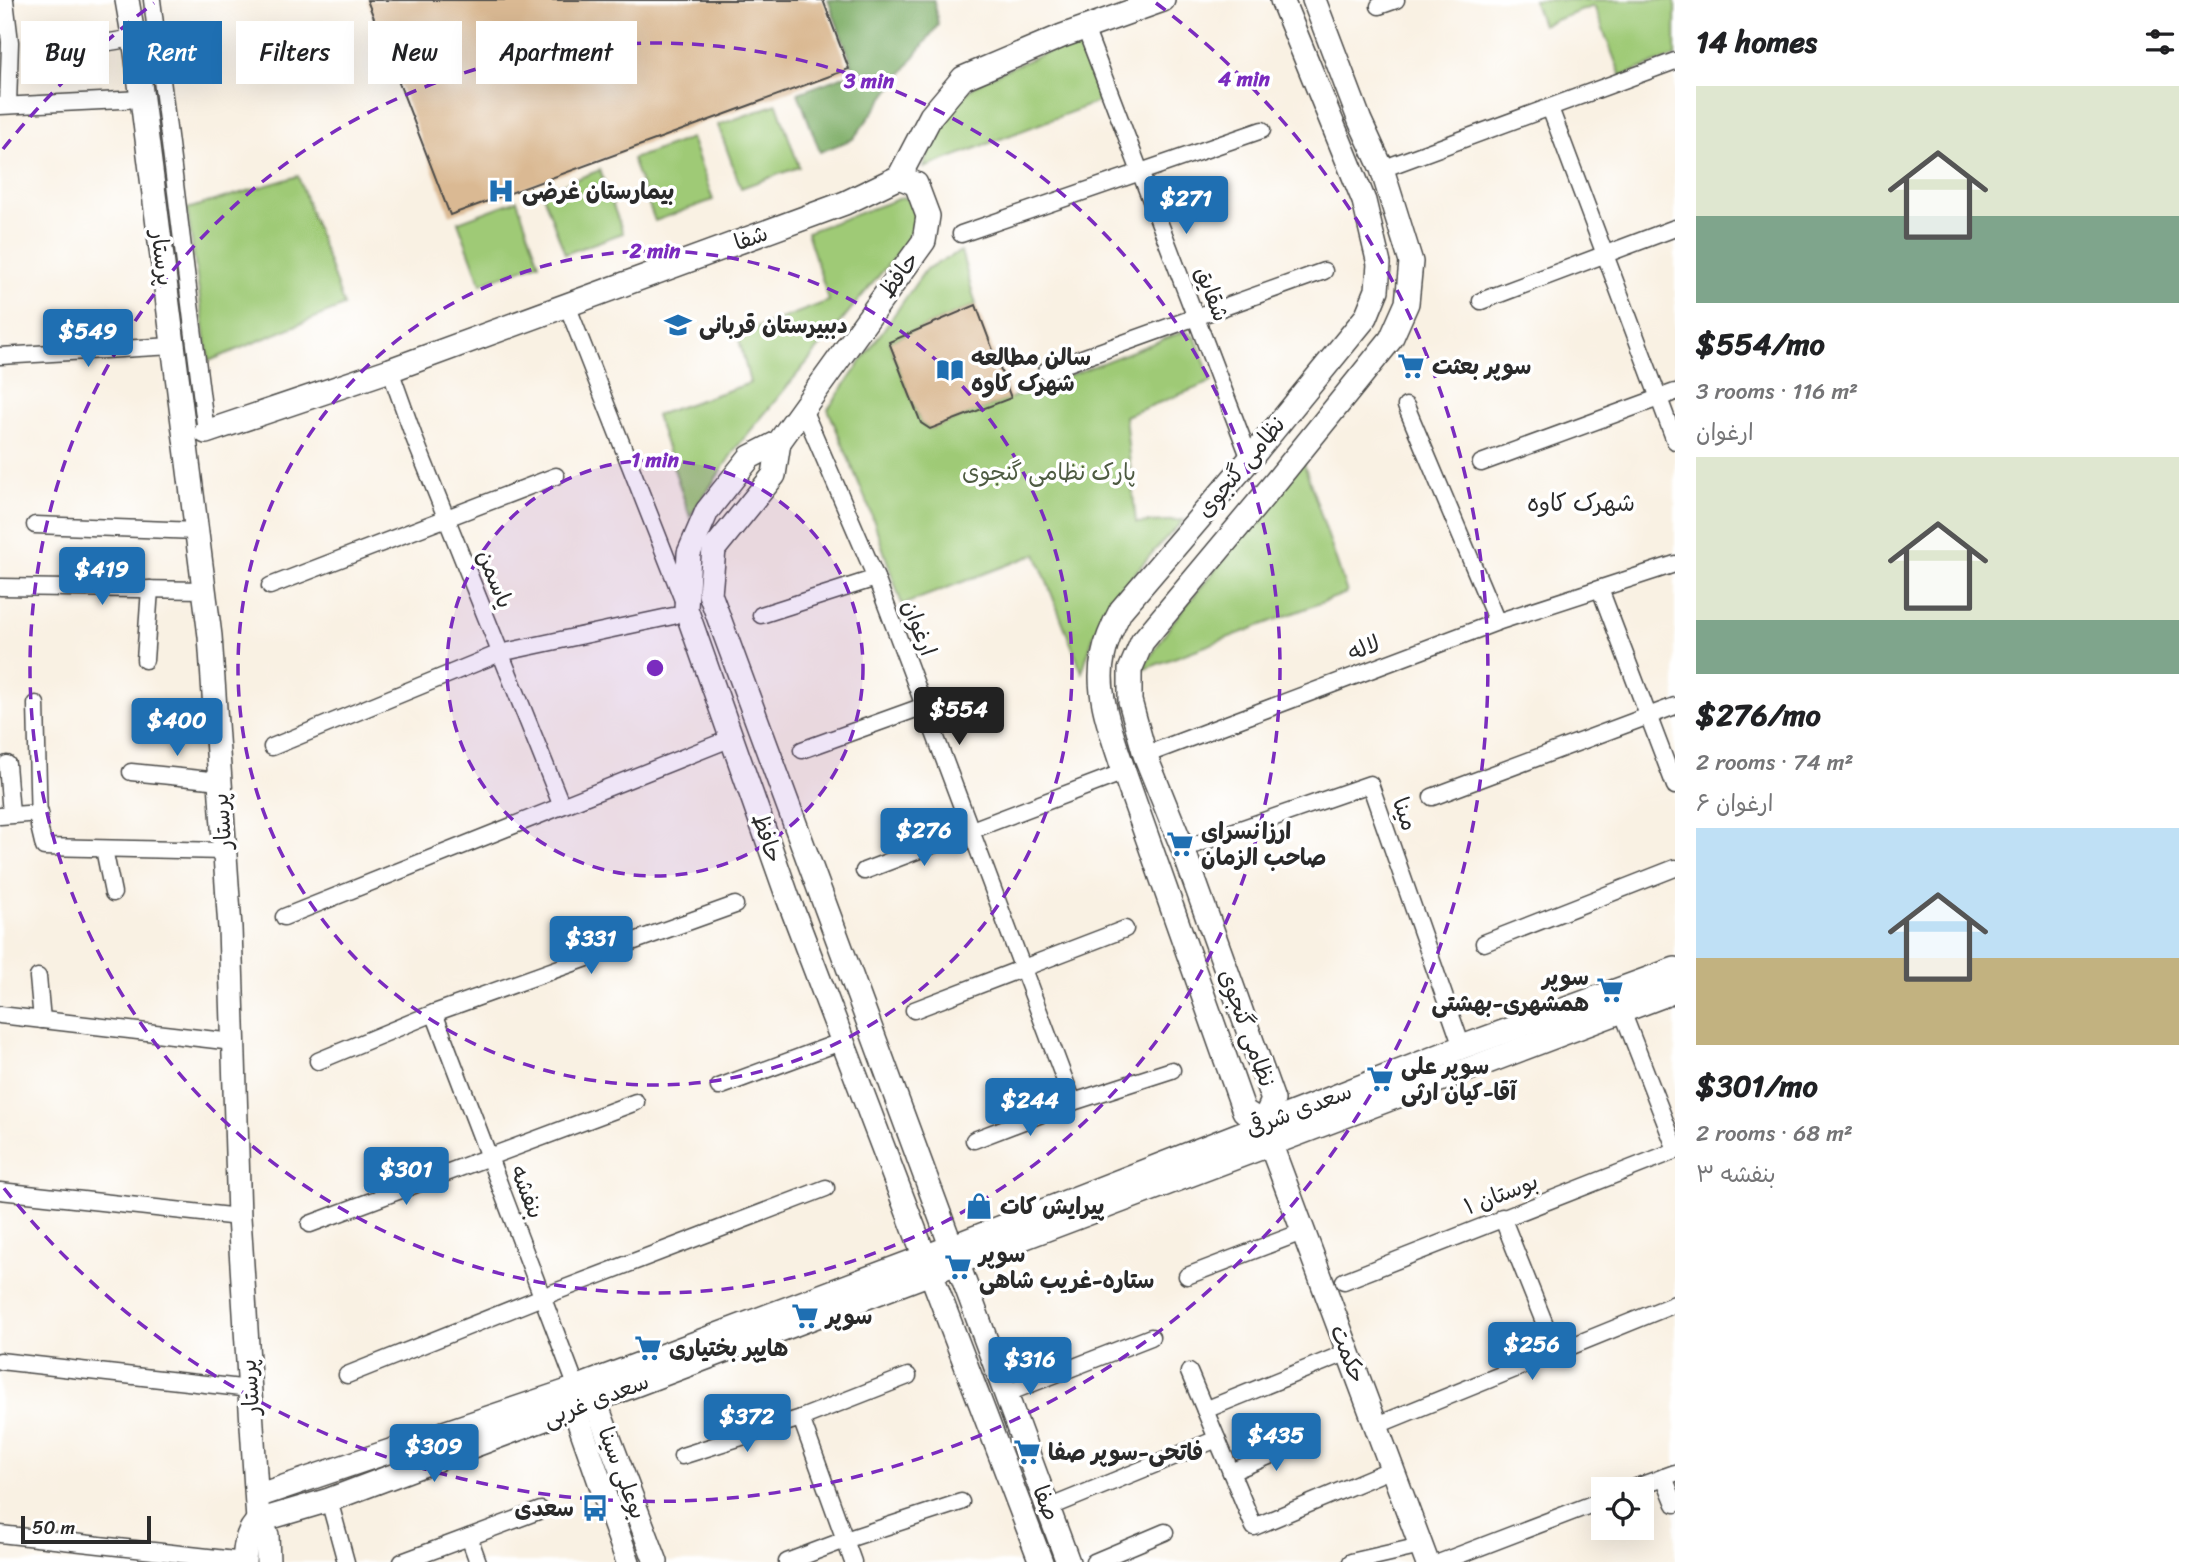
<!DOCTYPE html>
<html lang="en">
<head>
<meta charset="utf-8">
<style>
	:root { --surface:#fff; --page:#f2f2f2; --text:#202124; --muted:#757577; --accent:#1f6fb2 }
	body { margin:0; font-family:Sriracha,"Playpen Sans Arabic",sans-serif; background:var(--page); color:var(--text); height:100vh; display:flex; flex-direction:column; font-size:26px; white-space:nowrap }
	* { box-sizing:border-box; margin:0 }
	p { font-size:23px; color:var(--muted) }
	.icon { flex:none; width:38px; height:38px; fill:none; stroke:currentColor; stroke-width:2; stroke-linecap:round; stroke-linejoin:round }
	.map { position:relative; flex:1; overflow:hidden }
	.drawer { display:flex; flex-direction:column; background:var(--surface); width:525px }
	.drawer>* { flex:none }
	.hud { position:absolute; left:21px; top:21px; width:665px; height:63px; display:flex; gap:14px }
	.fabs { position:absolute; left:1591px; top:1477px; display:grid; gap:14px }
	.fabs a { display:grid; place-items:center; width:63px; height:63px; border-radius:0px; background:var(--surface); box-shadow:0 7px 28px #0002; font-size:35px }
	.scale { position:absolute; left:21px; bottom:18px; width:130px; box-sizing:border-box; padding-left:7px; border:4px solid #2b2b2b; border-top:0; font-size:19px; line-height:24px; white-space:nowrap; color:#2b2b2b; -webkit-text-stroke:5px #fff; paint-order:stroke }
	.price { position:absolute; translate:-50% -60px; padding:0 16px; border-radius:7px; background:var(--accent); color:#fff; font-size:23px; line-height:46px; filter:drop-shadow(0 2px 4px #0008) }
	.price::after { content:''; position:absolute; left:50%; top:42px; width:21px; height:16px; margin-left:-10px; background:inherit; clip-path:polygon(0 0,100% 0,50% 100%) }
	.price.on { background:#222; color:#fff }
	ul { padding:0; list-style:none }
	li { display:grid; align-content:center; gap:14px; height:371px; padding:0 21px }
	li span { display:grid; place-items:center; height:217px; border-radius:0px; color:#555 }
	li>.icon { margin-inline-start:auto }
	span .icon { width:126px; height:126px; fill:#fffc; stroke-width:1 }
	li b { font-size:30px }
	h2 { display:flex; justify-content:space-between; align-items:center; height:84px; padding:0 21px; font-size:30px }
	.pill { padding:0 24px; border-radius:0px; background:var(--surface); box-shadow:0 7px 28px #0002; font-size:24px; line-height:63px }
	.pill.on { background:var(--accent); color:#fff }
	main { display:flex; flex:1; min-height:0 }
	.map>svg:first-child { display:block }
</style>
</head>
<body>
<main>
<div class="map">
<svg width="1675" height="1562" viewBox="0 0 1675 1562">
	<rect width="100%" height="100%" fill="#fff"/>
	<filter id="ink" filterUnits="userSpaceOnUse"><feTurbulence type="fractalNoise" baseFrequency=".0143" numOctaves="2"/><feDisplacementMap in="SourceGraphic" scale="14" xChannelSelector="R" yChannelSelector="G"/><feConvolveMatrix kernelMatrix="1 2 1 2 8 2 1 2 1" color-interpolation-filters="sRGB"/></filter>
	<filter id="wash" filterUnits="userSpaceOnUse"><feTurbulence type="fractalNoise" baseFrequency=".00686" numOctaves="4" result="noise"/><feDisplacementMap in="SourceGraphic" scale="28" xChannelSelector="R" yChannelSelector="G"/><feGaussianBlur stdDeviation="1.57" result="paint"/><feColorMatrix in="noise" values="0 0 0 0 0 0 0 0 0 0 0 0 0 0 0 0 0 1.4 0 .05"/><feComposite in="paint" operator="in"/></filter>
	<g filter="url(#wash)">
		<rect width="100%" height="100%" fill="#f9f1e3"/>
		<g fill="#9fca76" stroke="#657a50" stroke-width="2">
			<path d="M1533 0H1675V56L1621 76 1594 6 1542 25Z"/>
			<path d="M1081 39 1103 100 924 168C929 138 957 94 985 80 1015 64 1049 52 1081 39Z"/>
			<path d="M777 104 799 167 741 188 718 125Z"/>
			<path d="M691 138 713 200 655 221 632 159Z"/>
			<path d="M600 170 623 233 565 254 542 192Z"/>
			<path d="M298 176 344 306 209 361 187 209Z"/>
			<path d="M904 197 912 204 916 223 906 243 736 448 690 517 656 415 750 383 738 335 829 301 807 232Z"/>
			<path d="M517 200 539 263 481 284 458 222Z"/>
			<path d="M961 251 976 305 889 342 921 423 930 429 1185 331 1196 339 1212 382 1125 416 1136 523 1184 520 1153 552 1105 609 1093 638 1082 672 1036 554 902 605 870 510 828 409 926 269Z"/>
			<path d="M1303 461 1347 593 1142 670 1172 623Z"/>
		</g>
		<path fill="#7fae67" stroke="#556c49" stroke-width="2" d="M828 0H934L938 25 853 139 820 152 798 93 855 72Z"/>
		<g id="blocks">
			<g fill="#dab993">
				<path d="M367 0H823L849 69 450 215Z"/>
				<path d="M976 305 1011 398 930 429 921 423 889 342Z"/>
			</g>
		</g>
	</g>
	<g filter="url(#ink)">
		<use href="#blocks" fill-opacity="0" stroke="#4a4947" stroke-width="2"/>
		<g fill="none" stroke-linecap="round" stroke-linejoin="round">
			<defs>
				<g id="street">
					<path d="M5 0 10 42 8 105"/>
					<path d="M152 0 206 432"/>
					<path d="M1379 6 1396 0"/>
					<path d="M1085 28 1250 459"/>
					<path d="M86 46 134 38"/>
					<path d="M0 106 142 99"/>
					<path d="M1550 108 1675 441"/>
					<path d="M1382 169 1675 61"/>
					<path d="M961 234 1262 130"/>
					<path d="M1481 301 1675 228"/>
					<path d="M567 305 683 600"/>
					<path d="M0 356 173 346"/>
					<path d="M390 370 415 440 561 804"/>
					<path d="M1046 371 1324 271"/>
					<path d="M1406 406 1497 622"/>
					<path d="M803 409 876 578 1073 1102"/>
					<path d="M1481 463 1675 392"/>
					<path d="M35 525 197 531"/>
					<path d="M270 586 556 476"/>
					<path d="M0 587 204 590"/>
					<path d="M1600 589 1675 786"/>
					<path d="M761 615 876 578"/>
					<path d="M145 660 150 589"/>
					<path d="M36 704 39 826 44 847 224 851"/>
					<path d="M272 747 500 653 673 616"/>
					<path d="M802 750 924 706"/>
					<path d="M1145 755 1497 622 1675 564"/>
					<path d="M7 764 11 814"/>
					<path d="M131 772 220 781"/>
					<path d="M1432 797 1675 706"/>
					<path d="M0 816 40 813"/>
					<path d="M104 849 113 893"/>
					<path d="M1183 849 1370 784 1462 1047"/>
					<path d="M864 871 1124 772"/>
					<path d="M284 917 732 738"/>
					<path d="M1484 943 1675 868"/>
					<path d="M38 977 42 1020"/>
					<path d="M914 1010 1125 929"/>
					<path d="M1622 1011 1675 1147"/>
					<path d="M434 1013 577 1388"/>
					<path d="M0 1015 233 1042"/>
					<path d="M318 1061 434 1013 735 905"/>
					<path d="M719 1087 843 1041"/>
					<path d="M974 1140 1073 1102 1172 1070"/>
					<path d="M0 1191 239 1217"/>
					<path d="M1502 1217 1556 1352"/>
					<path d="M310 1224 636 1102"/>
					<path d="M1187 1276 1302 1232"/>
					<path d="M1344 1281 1675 1151"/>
					<path d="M0 1361 250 1389"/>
					<path d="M1189 1372 1254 1527 1392 1469"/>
					<path d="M347 1375 542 1297 826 1188"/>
					<path d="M1005 1394 1151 1337"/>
					<path d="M1205 1410 1348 1352"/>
					<path d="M801 1418 853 1562"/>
					<path d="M1375 1426 1675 1304"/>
					<path d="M682 1456 801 1418 908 1376"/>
					<path d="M1231 1472 1307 1440"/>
					<path d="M1664 1477 1675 1504"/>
					<path d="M1631 1489 1675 1473"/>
					<path d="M329 1500 346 1562"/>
					<path d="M1048 1508 1217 1439"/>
					<path d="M0 1534 244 1561"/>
					<path d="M469 1537 478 1562"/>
					<path d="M402 1562 541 1510"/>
					<path d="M787 1562 845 1540 961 1502"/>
					<path d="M1094 1562 1165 1532"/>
					<path d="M1351 1562 1421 1546"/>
					<path d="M1441 1562 1603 1500"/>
				</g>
				<g id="secondary">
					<path d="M127 0 136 52 210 636 230 928 239 1217 258 1521 267 1535 268 1562"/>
					<path d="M899 177 916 184 928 216 924 241 779 442 750 457 707 511 689 553 686 609 788 898 1041 1562"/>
					<path d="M206 432 390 370 845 203 899 177 931 116 963 78 1062 36 1163 0"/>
					<path d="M779 442 774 475 714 549 710 594 1068 1562"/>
					<path d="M1263 1123 1244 1111 1124 772C1113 736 1095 695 1103 657 1106 641 1113 625 1121 610L1250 459 1366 317 1377 290 1379 264 1364 201 1282 0"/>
					<path d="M1263 1123 1273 1100 1183 849 1145 755 1130 701V670L1142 642 1278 479 1391 339 1407 303 1411 262 1382 169 1360 121 1314 0"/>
					<path d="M1266 1132 1427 1562"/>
					<path d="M590 1388 656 1562"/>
					<path d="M569 1394 628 1562"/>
					<path d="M257 1496 568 1391 688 1346 951 1247 1462 1047 1675 969"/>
					<path d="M244 1562C245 1547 246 1532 258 1521L329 1500 574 1408 1675 991"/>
				</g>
			</defs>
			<use href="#street" stroke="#4a4947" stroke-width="19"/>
			<use href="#secondary" stroke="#4a4947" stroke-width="26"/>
			<use href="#street" stroke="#fff" stroke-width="16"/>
			<use href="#secondary" stroke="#fff" stroke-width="23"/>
		</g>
	</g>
	<circle cx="655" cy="668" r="208" fill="#7b2cbf" fill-opacity=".12"/>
	<g fill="none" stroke="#7b2cbf" stroke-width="3.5" stroke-dasharray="12 9">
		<circle cx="655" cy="668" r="208"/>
		<circle cx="655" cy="668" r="417"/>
		<circle cx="655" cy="668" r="625"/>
		<path d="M3 149A833 833 0 0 1 154 3M1156 3A833 833 0 1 1 3 1187"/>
	</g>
	<defs>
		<symbol id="hospital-bare" viewBox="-9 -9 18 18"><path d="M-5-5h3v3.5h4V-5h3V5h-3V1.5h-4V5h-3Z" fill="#1f6fb2" stroke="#fff" stroke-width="2.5" paint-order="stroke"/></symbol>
		<symbol id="school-bare" viewBox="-9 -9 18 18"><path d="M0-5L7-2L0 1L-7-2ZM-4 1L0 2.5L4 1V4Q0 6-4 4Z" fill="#1f6fb2" stroke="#fff" stroke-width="2.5" paint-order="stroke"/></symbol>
		<symbol id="supermarket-bare" viewBox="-9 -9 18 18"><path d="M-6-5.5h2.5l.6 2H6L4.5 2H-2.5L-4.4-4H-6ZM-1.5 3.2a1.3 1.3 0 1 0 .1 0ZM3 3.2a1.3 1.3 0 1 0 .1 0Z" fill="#1f6fb2" stroke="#fff" stroke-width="2.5" paint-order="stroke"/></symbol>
		<symbol id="library-bare" viewBox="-9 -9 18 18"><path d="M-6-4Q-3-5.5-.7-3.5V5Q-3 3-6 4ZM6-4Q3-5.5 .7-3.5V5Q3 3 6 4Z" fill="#1f6fb2" stroke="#fff" stroke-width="2.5" paint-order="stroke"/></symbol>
		<symbol id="shop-bare" viewBox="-9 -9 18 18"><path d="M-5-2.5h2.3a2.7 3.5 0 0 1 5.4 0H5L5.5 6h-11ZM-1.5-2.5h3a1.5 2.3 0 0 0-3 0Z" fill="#1f6fb2" stroke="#fff" stroke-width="2.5" paint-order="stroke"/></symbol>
		<symbol id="bus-bare" viewBox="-9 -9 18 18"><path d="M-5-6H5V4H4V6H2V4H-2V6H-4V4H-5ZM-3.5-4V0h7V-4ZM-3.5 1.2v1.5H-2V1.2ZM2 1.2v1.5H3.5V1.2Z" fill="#1f6fb2" stroke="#fff" stroke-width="2.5" paint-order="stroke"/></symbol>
	</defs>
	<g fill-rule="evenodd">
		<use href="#hospital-bare" x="482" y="172" width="38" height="38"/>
		<use href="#school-bare" x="659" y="306" width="38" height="38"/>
		<use href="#supermarket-bare" x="1392" y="347" width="38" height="38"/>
		<use href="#library-bare" x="931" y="351" width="38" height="38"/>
		<use href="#supermarket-bare" x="1161" y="825" width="38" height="38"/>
		<use href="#supermarket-bare" x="1591" y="971" width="38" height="38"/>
		<use href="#supermarket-bare" x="1361" y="1060" width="38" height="38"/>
		<use href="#shop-bare" x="960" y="1187" width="38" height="38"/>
		<use href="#supermarket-bare" x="939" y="1248" width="38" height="38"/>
		<use href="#supermarket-bare" x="786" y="1297" width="38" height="38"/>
		<use href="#supermarket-bare" x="629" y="1329" width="38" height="38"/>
		<use href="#supermarket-bare" x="1008" y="1433" width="38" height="38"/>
		<use href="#bus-bare" x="576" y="1489" width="38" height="38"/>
	</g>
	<g text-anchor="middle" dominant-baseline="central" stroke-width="7" stroke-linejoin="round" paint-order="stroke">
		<g font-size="23" font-weight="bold" fill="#2b2b2b" stroke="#fff" text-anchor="start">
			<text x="522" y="191">بیمارستان غرضی</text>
			<text x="699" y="325">دببیرستان قربانی</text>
			<text x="971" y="357">سالن مطالعه<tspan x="971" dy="26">شهرک کاوه</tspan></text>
			<text x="1432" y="366">سوپر بعثت</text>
			<text x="1201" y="831">ارزانسرای<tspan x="1201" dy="26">صاحب الزمان</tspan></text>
			<text x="1589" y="977" text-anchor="end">سوپر<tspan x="1589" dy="26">همشهری-بهشتی</tspan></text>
			<text x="1401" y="1066">سوپر علی<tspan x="1401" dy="26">آقا-کیان ارثی</tspan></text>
			<text x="1000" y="1206">پیرایش کات</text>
			<text x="979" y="1254">سوپر<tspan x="979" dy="26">ستاره-غریب شاهی</tspan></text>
			<text x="826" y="1316">سوپر</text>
			<text x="669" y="1348">هایپر بختیاری</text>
			<text x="1048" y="1452">فاتحی-سوپر صفا</text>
			<text x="574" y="1508" text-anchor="end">سعدی</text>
		</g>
		<g font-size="23" fill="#2b2b2b" stroke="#fff">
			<text transform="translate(751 238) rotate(-20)">شفا</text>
			<text transform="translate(162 258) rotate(83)">پرستار</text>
			<text transform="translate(899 275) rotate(-54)">حافظ</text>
			<text transform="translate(1212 294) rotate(69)">شقایق</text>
			<text transform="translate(1241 467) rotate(-50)">نظامی گنجوی</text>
			<text transform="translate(495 579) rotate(68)">یاسمن</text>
			<text transform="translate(919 628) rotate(69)">ارغوان</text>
			<text transform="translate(1364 648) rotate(-21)">لاله</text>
			<text transform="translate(1405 814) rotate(70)">مینا</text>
			<text transform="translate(222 821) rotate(-94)">پرستار</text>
			<text transform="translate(767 838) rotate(71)">حافظ</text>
			<text transform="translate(1247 1028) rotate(70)">نظامی گنجوی</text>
			<text transform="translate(1299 1110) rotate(-21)">سعدی شرقی</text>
			<text transform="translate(527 1192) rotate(69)">بنفشه</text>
			<text transform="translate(1501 1194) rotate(-21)">بوستان ۱</text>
			<text transform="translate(1348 1354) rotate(69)">حکمت</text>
			<text transform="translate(250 1387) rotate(-94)">پرستار</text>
			<text transform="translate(596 1400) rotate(-21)">سعدی غربی</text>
			<text transform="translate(622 1473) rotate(69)">بوعلی سینا</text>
			<text transform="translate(1046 1503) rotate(69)">صفا</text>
		</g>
		<g font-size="23" fill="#4e5b42" stroke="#fff">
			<text x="1049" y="472">پارک نظامی گنجوی</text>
		</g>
		<g font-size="24" fill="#2b2b2b" stroke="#fff">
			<text x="1581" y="503">شهرک کاوه</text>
		</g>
	</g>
	<circle cx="655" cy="668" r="10" fill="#7b2cbf" stroke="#fff" stroke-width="3.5"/>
	<g font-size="21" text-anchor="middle" font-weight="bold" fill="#7b2cbf" stroke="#fff" stroke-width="7" stroke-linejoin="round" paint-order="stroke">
		<text x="1244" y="86">4 min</text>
		<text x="869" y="88">3 min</text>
		<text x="655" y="258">2 min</text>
		<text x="655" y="467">1 min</text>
	</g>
</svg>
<div class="fabs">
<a><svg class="icon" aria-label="locate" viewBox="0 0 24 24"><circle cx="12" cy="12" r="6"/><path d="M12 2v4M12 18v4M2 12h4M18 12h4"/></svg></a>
</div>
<div class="scale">50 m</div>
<b class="price" style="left:1186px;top:236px">$271</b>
<b class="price" style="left:88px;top:369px">$549</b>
<b class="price" style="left:102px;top:607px">$419</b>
<b class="price on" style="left:959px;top:747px">$554</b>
<b class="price" style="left:177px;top:758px">$400</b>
<b class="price" style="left:924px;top:868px">$276</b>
<b class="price" style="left:591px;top:976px">$331</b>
<b class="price" style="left:1030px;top:1138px">$244</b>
<b class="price" style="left:406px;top:1207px">$301</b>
<b class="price" style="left:1532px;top:1382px">$256</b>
<b class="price" style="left:1030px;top:1397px">$316</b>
<b class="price" style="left:747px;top:1454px">$372</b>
<b class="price" style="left:1276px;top:1473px">$435</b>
<b class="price" style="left:434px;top:1484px">$309</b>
<div class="hud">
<a class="pill">Buy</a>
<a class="pill on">Rent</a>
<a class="pill">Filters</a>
<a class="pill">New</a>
<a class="pill">Apartment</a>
</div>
</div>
<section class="drawer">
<h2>14 homes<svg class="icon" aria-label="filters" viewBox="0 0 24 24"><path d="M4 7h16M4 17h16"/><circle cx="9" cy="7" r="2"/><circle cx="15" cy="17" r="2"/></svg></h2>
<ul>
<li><span style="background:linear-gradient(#dfe7d0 60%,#7fa58c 0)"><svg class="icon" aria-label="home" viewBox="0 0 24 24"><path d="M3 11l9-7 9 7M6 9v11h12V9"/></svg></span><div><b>$554/mo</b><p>3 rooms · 116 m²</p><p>ارغوان</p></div></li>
<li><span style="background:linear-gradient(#dfe7d0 75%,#7fa58c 0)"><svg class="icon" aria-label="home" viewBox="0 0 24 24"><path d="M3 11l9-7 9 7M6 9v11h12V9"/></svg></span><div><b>$276/mo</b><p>2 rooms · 74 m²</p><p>ارغوان ۶</p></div></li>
<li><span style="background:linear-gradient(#bfe0f5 60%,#c2b280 0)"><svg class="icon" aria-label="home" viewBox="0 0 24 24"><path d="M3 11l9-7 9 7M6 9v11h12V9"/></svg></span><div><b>$301/mo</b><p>2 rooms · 68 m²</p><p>بنفشه ۳</p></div></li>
</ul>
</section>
</main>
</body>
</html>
